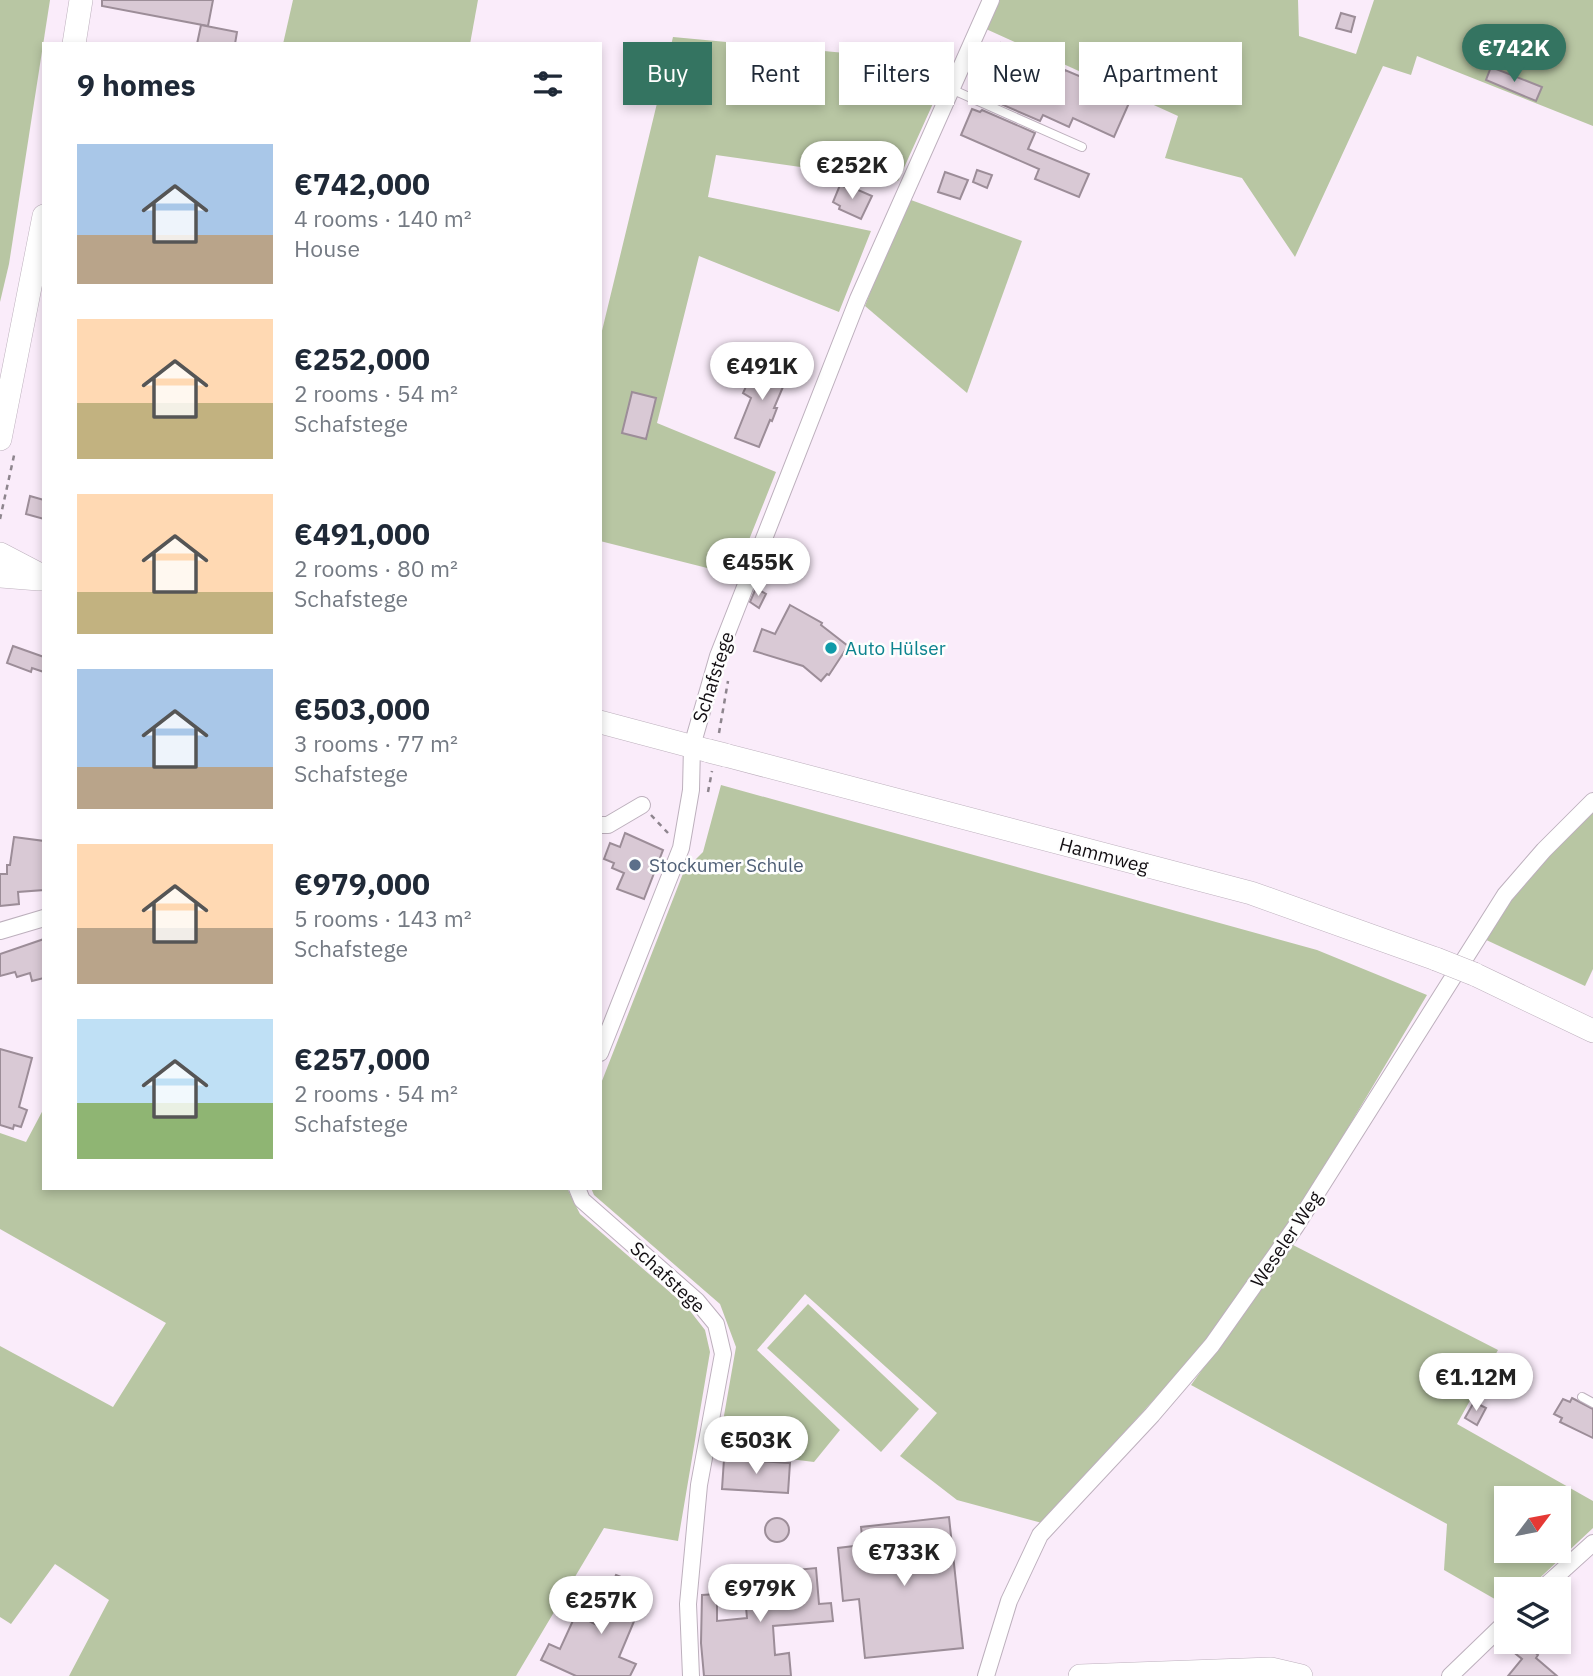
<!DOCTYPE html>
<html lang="en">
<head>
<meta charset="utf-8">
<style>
	:root { --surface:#fff; --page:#f2f2f3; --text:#1f2937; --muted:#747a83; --accent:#347461 }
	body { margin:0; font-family:"IBM Plex Sans",sans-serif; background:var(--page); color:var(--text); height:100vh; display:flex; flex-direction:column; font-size:26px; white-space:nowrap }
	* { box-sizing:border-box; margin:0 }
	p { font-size:23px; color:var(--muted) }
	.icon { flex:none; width:38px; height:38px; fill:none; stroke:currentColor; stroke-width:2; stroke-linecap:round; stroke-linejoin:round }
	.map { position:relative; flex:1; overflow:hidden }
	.details { position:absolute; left:42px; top:42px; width:560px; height:1148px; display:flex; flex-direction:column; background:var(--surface); border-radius:0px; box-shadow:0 4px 10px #0003 }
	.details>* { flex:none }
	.guide { position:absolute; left:623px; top:42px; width:665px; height:63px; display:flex; gap:14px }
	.needle { width:46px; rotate:58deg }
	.tools { position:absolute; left:1494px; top:1486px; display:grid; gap:14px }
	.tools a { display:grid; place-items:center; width:77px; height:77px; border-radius:0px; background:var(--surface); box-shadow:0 4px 10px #0003; font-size:35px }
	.price { position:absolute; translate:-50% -60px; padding:0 16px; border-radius:24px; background:#fff; color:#222; font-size:23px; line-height:46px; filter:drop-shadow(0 2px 4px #0008) }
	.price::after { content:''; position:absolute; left:50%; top:42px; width:21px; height:16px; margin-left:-10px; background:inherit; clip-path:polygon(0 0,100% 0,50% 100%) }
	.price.on { background:var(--accent); color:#fff }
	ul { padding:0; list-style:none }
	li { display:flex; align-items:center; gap:21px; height:175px; padding:0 35px }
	li span { display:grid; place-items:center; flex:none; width:196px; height:140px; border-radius:0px; color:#555 }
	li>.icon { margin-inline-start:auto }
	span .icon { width:84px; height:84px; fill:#fffc; stroke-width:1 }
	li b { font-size:30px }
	h2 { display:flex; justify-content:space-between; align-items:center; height:84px; padding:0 35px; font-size:30px }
	.tag { padding:0 24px; border-radius:0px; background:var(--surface); box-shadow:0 4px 10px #0003; font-size:24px; line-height:63px }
	.tag.on { background:var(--accent); color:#fff }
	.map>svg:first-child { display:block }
</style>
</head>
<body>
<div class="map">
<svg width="1593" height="1676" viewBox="0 0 1593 1676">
	<rect width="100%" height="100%" fill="#faecfa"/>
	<g fill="#b8c6a3" fill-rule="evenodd">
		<path d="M0 0H50L9 264 0 302Z"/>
		<path d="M293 0H478L470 44H283Z"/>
		<path d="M1000 0H1298L1299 36 1356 54 1374 0H1593V126L1417 56 1411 75 1383 66 1295 257 1242 178 1165 158 1178 116 986 29Z"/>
		<path d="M673 37 856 54 949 68 898 181 716 155 708 197 871 231 839 312 699 256 657 423 776 472 735 575 600 541V339Z"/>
		<path d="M911 200 1022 241 967 393 865 306 892 235Z"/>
		<path d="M721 785 1317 950 1427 995 1295 1217 1208 1340 1042 1523 957 1500 900 1456 937 1413 805 1294 757 1350 840 1430 814 1462 718 1450 736 1347 720 1304 594 1195 591 1188H600V1086L684 871 703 852Z"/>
		<path d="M1593 807V969L1585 986 1482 938 1508 899Z"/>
		<path d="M44 1108V1188H567L580 1214 687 1307 705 1330 710 1352 678 1541 604 1528 516 1676H69L109 1600 55 1564 11 1624 0 1617V1346L113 1407 166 1323 0 1229V1133L26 1142Z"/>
		<path d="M1293 1245 1498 1350 1457 1424 1593 1501V1528L1528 1589H1507V1606L1444 1570 1447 1524 1191 1385ZM1507 1498H1559V1550H1507Z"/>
		<path d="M808 1304 919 1409 881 1452 767 1348Z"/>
	</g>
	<g fill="#d9c9d5" stroke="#9c8d98" stroke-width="2">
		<path d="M102 0H213L208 26 102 6Z"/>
		<path d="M1341 13 1355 17 1351 32 1336 28Z"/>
		<path d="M201 25 237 32 235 44H197Z"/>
		<path d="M1001 43 1026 54 1018 72 1057 89 1065 70 1110 89 1107 94 1129 103 1114 137 1073 118 1069 127 1043 115 1040 121 987 98 1000 69 991 65Z"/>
		<path d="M1491 67 1542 87 1536 101 1486 80Z"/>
		<path d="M972 109 980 112 982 110 1035 133 1028 149 1089 174 1079 197 1035 179 1039 169 961 135Z"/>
		<path d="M977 170 992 175 987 188 973 182Z"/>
		<path d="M945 172 968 180 960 199 938 192Z"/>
		<path d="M840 185 848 188 849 186 872 196 861 219 839 209 840 206 833 202Z"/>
		<path d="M772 361 791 368 774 408H777L772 421 770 420 759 447 735 438 751 398 743 393 756 365 768 371Z"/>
		<path d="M632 392 656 398 646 439 622 433Z"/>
		<path d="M30 496 44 500V519L26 514Z"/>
		<path d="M756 588 766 594 759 608 750 602Z"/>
		<path d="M790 605 822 623 821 625 848 646 829 675 827 674 821 681 803 666 754 651 762 629 775 634Z"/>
		<path d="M13 646 44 657V672L32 668 31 672 7 663Z"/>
		<path d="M625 833 663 850 644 899 617 889 624 873 612 868 614 863 604 859 610 843 620 847Z"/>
		<path d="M14 837 44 841V890L18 892 19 904 0 906V874H7V865H10Z"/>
		<path d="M44 939V978L32 981 30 973 17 977 15 972 0 976V954Z"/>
		<path d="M0 1049 32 1058 19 1107 27 1110 21 1127 14 1125 13 1129 0 1125Z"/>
		<path d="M1572 1398 1593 1409V1438L1560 1422 1562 1418 1554 1414 1563 1399 1570 1402Z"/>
		<path d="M1474 1402 1486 1408 1477 1425 1465 1418Z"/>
		<path d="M724 1459 790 1463 788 1493 722 1489Z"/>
		<path d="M949 1517 963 1648 865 1658 859 1599 843 1601 838 1548 863 1545 861 1527Z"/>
		<circle cx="777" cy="1530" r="12"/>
		<path d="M816 1568 819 1604 831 1603 833 1621 773 1626 775 1655 789 1653 791 1676H704L701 1643 702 1595 717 1594V1621L747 1618 743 1575Z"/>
		<path d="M616 1575 648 1588 619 1657 636 1664 630 1676H576L541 1660 549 1644 560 1649 576 1614 595 1624Z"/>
		<path d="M1501 1642H1537L1531 1649 1538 1655 1536 1658 1557 1676H1508L1522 1659Z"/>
	</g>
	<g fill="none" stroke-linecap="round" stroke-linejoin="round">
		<defs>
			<g id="lane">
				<path d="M951 89 1082 147"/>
				<path d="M1582 1397 1593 1403"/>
			</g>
			<g id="street">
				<path d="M600 825H608L642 805"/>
				<path d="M0 931 44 918"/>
				<path d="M600 1053 681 848 691 790 692 746 718 656 858 299 991 0"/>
				<path d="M577 1188 582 1200 697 1301 716 1324 723 1354 699 1485 688 1604 691 1676"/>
				<path d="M1542 1589 1593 1543"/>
				<path d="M986 1676 1009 1601 1040 1535 1152 1415 1212 1345 1296 1226 1505 895 1544 850 1593 801"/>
				<path d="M1450 1676 1507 1621"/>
			</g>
			<g id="secondary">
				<path d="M74 44 81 0"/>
				<path d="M0 439 44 216"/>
				<path d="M0 554 44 577"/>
				<path d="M0 576 39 579"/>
				<path d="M600 722 709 751"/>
				<path d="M725 755 1251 893 1436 959"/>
				<path d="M1474 974 1593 1031"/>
				<path d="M1080 1676 1271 1669 1301 1676"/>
			</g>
		</defs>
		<use href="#lane" stroke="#bdb0bd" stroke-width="10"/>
		<use href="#street" stroke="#bdb0bd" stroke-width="18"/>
		<use href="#secondary" stroke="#bdb0bd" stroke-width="24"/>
		<g stroke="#8e858e" stroke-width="2.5" stroke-dasharray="5 5" stroke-linecap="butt">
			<path d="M0 519 15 451"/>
			<path d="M719 733 728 681"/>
			<path d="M708 792 712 771"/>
			<path d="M651 815 668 833"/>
		</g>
		<use href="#lane" stroke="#fff" stroke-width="8"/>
		<use href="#street" stroke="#fff" stroke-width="16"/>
		<use href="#secondary" stroke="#fff" stroke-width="23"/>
		<defs>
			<g id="secondary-bridge">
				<path d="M709 751 725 755"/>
				<path d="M1436 959 1474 974"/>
			</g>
		</defs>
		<use href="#secondary-bridge" stroke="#bdb0bd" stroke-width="24" stroke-linecap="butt"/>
		<use href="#secondary-bridge" stroke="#fff" stroke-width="23"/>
	</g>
	<circle fill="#0f9aa8" stroke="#fefefe" stroke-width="2.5" cx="831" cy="648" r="7"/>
	<circle fill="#5c6f8a" stroke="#fefefe" stroke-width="2.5" cx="635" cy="865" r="7"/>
	<g text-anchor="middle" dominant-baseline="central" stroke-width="5" stroke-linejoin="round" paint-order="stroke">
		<g font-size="19" fill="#0d838f" stroke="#fefefe" text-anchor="start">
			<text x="845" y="648">Auto Hülser</text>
		</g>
		<g font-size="19" fill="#120e12" stroke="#fefefe">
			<text transform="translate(713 677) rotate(-72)">Schafstege</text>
			<text transform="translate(1104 855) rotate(15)">Hammweg</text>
			<text transform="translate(1286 1239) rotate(-56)">Weseler Weg</text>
			<text transform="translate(668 1277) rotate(43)">Schafstege</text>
		</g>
		<g font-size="19" fill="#4e5e75" stroke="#fefefe" text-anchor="start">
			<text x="649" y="865">Stockumer Schule</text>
		</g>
	</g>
</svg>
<div class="tools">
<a><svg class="needle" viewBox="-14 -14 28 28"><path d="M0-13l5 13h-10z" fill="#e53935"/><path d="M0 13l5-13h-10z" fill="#747a83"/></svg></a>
<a><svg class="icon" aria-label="layers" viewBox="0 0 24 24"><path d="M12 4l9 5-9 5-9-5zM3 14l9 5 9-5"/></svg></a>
</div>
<b class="price on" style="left:1514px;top:84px">€742K</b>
<b class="price" style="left:852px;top:201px">€252K</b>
<b class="price" style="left:762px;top:402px">€491K</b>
<b class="price" style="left:758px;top:598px">€455K</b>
<b class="price" style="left:1476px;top:1413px">€1.12M</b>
<b class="price" style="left:756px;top:1476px">€503K</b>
<b class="price" style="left:904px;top:1588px">€733K</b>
<b class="price" style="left:760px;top:1624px">€979K</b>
<b class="price" style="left:601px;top:1636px">€257K</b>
<div class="guide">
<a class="tag on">Buy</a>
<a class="tag">Rent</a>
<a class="tag">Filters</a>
<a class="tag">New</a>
<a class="tag">Apartment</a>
</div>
<section class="details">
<h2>9 homes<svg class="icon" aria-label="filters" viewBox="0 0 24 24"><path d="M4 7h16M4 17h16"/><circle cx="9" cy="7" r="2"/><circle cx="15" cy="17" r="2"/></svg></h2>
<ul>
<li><span style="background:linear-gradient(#a9c7e8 65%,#b9a48a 0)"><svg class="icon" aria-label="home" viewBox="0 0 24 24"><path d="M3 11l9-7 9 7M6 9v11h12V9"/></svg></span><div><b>€742,000</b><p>4 rooms · 140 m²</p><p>House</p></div></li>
<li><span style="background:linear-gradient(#ffd9b3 60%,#c2b280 0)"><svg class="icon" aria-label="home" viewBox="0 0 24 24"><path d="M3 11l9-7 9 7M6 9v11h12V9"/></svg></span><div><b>€252,000</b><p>2 rooms · 54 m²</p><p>Schafstege</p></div></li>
<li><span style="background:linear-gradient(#ffd9b3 70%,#c2b280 0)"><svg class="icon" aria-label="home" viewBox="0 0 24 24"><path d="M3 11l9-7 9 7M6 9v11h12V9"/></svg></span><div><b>€491,000</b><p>2 rooms · 80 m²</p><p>Schafstege</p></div></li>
<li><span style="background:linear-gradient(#a9c7e8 70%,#b9a48a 0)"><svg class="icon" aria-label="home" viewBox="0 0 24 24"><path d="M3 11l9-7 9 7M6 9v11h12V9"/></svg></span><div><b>€503,000</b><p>3 rooms · 77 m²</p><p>Schafstege</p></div></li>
<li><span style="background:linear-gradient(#ffd9b3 60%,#b9a48a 0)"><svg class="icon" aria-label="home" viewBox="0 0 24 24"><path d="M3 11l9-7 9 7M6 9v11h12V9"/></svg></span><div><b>€979,000</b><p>5 rooms · 143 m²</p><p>Schafstege</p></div></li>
<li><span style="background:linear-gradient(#bfe0f5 60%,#8fb573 0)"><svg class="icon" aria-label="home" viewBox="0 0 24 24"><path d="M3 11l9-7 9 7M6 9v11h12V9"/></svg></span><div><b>€257,000</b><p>2 rooms · 54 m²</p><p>Schafstege</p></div></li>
</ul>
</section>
</div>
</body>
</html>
